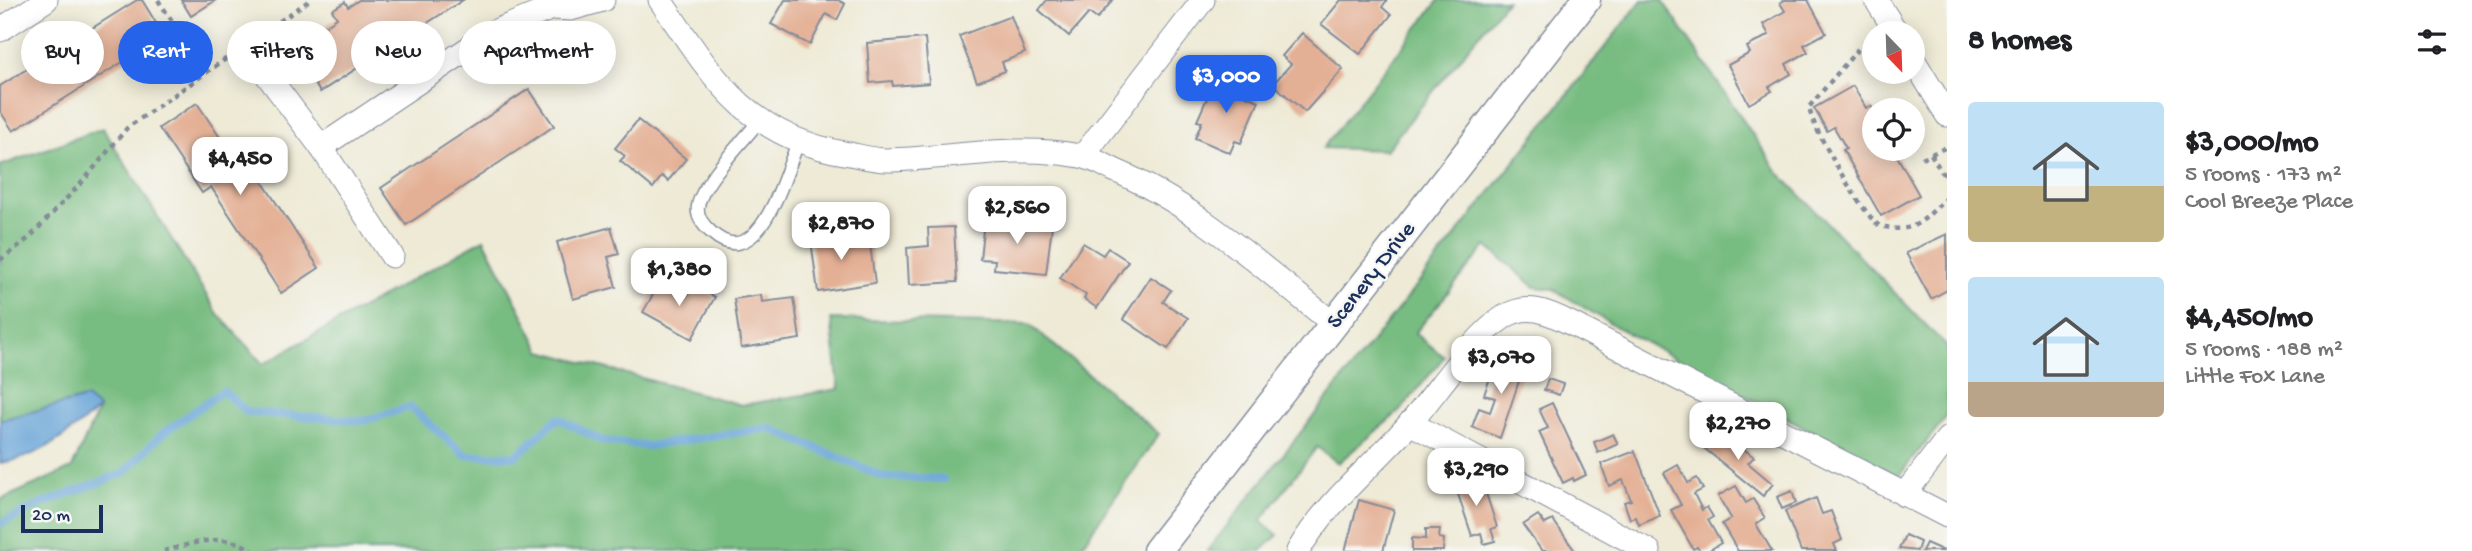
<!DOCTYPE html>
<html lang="en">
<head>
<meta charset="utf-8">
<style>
	:root { --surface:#fff; --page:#f2f2f2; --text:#202124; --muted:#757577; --accent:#2563eb }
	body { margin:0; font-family:"Gochi Hand",sans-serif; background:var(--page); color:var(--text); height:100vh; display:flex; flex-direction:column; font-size:26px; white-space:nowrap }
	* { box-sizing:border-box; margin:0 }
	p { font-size:23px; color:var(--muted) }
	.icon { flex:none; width:38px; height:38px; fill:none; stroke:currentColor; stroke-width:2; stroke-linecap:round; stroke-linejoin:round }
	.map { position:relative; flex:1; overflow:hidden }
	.panel { display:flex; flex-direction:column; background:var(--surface); width:525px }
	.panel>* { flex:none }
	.hud { position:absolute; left:21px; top:21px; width:665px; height:63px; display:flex; gap:14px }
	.needle { width:46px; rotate:157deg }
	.controls { position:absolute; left:1862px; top:21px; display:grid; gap:14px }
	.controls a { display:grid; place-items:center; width:63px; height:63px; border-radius:50%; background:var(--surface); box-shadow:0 4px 18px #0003; font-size:35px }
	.scale { position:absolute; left:21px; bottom:18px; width:82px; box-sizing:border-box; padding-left:7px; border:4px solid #1b2f5e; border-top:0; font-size:19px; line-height:24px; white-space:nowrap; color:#1b2f5e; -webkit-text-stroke:5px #f6f6f2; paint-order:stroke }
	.price { position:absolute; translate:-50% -60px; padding:0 16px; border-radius:14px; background:#fff; color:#222; font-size:23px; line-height:46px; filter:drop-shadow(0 2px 4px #0008) }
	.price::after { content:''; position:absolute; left:50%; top:42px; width:21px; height:16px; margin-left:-10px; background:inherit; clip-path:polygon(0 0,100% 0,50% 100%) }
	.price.on { background:var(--accent); color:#fff }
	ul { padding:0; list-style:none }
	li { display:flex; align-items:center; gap:21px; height:175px; padding:0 21px }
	li span { display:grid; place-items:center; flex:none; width:196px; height:140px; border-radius:7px; color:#555 }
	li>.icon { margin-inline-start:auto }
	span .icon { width:84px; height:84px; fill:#fffc; stroke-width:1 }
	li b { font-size:30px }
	h2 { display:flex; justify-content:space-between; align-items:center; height:84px; padding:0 21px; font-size:30px }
	.pill { padding:0 24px; border-radius:32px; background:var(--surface); box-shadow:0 4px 18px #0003; font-size:24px; line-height:63px }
	.pill.on { background:var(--accent); color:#fff }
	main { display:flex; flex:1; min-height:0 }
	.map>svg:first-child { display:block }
</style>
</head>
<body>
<main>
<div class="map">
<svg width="1947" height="551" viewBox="0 0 1947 551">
	<rect width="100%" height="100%" fill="#f6f6f2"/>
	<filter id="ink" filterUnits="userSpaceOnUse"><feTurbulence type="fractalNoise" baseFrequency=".0143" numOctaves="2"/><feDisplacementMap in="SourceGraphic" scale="14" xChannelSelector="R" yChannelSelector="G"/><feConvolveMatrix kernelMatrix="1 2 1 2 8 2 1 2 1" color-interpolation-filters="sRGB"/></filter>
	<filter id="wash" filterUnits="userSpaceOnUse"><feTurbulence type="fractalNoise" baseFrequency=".00686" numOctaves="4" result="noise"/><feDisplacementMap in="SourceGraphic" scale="28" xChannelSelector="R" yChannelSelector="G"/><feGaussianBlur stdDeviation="1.57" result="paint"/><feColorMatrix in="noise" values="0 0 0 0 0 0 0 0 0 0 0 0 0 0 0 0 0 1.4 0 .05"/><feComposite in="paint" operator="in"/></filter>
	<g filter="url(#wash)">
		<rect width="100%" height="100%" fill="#eeead6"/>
		<g fill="#77bc80" stroke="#49766f" stroke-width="2">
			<path d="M1439 0H1507L1386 150 1323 148Z"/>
			<path d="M1642 0H1662L1778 172 1947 347V416L1898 477 1620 329 1553 289 1535 287 1486 246 1415 333 1444 357 1401 410 1338 463 1317 447 1261 521 1278 535 1261 551H1207Z"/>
			<path d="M103 128 218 314 263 364 484 239 541 351 742 405 839 389 831 319 1029 324 1159 434 1078 551H0V500L72 468 99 409 85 398 0 420V166Z"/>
		</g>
		<path fill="#67a4d8" stroke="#416a9b" stroke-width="2" d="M86 398 99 409C68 434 40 458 0 463V420Z"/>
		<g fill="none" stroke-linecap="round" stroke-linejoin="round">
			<path stroke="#67a4d8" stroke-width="8" d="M0 524 39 505 124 473 162 434 223 391 247 412 363 421 410 407 465 455 516 456 558 418 602 441 648 446 769 428 884 477 943 479"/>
		</g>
		<g id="blocks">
			<g fill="#e4b095">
				<path d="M137 0H142L164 36 13 131 0 111V86Z"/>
				<path d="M181 0H216L191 16Z"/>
				<path d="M359 0H463L320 92 287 41 300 33 304 40 337 18 332 10 345 2 348 7Z"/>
				<path d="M785 0H838L845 4 837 20 826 14 810 45 771 24Z"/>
				<path d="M1047 0H1113L1097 19 1089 13 1069 36 1039 10Z"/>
				<path d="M1341 0H1387L1382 7 1391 15 1360 54 1321 24Z"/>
				<path d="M1785 0H1808L1826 33 1804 45 1808 52 1786 64 1791 74 1769 87 1772 91 1749 104 1728 65 1750 53 1747 47 1769 35 1763 24 1785 11 1780 3Z"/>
				<path d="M1011 16 1025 53 1002 62 1005 71 977 82 959 36Z"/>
				<path d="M1302 33 1343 69 1305 112 1273 84 1291 64 1282 56Z"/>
				<path d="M925 38 929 83 893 86 892 81 870 83 867 43Z"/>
				<path d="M1217 75 1244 86 1241 94 1259 101 1241 143 1235 141 1230 153 1195 138 1202 122 1197 121Z"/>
				<path d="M1853 86 1866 108 1871 106 1874 111V149H1893L1919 195 1881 216 1843 150 1846 148 1834 127 1827 131 1814 108Z"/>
				<path d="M529 89 554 126 406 225 381 188Z"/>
				<path d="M197 103 239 166 248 160 319 268 281 293 211 187 202 193 159 128Z"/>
				<path d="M638 120 686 159 668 181 662 176 653 188 620 161 625 156 615 148Z"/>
				<path d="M984 220 1000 222 999 227 1007 228 1008 221 1052 226 1046 274 994 269 995 260 980 259Z"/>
				<path d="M611 227 619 254 608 257 616 287 573 299 557 242Z"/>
				<path d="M954 227 957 282 909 285 907 248 929 246 928 228Z"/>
				<path d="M837 230 838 242 869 237 875 283 818 292 810 233Z"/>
				<path d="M1947 234V290L1931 299 1906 253Z"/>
				<path d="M1083 243 1103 255 1108 248 1128 261 1097 308 1084 299 1086 295 1060 278Z"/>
				<path d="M1151 277 1171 290 1163 302 1188 318 1168 349 1123 319Z"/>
				<path d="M662 279 688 294 692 285 715 297 692 339 643 312Z"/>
				<path d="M761 295 762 302 794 298 800 339 741 348 734 299Z"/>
				<path d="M1512 352 1527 357 1500 438 1472 427 1479 408 1490 412 1495 398 1484 395 1493 369 1498 371 1501 361 1508 363Z"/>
				<path d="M1548 379 1563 384 1559 395 1544 390Z"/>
				<path d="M1552 403 1586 475 1574 481 1573 478 1563 483 1539 432 1548 428 1539 409Z"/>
				<path d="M1722 432 1754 457 1748 463 1773 484 1763 496 1704 448 1714 436 1717 438Z"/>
				<path d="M1613 434 1618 444 1598 453 1594 442Z"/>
				<path d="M1635 451 1660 516 1639 525 1636 517 1630 519 1624 502 1631 500 1623 480 1609 486 1601 464Z"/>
				<path d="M1678 465 1688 483 1697 478 1703 489 1694 494 1702 510 1707 507 1713 517 1708 520 1721 543 1708 551H1700L1697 547 1693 549 1671 510 1681 505 1664 473Z"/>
				<path d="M1467 474 1470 485 1482 481 1497 527 1491 529 1495 541 1484 544 1481 533 1472 536 1453 479Z"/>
				<path d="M1736 486 1746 503 1753 499 1765 518 1756 524 1772 551H1738L1722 524 1731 518 1718 496Z"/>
				<path d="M1792 491 1796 503 1782 509 1777 497Z"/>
				<path d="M1816 498 1822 514 1831 511 1842 540 1834 544 1837 551H1801L1785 511Z"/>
				<path d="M1359 500 1394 510 1383 551H1345Z"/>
				<path d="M1538 515 1545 524 1553 520 1575 551H1542L1523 525Z"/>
				<path d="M1426 529H1440L1439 538 1444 539 1443 551H1412V538L1426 539Z"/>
				<path d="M1905 535 1920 542 1917 551 1899 549Z"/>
				<path d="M1926 543 1944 551H1922Z"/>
			</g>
		</g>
	</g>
	<g filter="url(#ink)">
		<use href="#blocks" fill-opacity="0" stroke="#848c9a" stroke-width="2"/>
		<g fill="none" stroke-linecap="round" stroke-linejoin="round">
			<defs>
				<path id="service" d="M760 120C744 140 702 182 698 206 696 217 705 227 712 233 760 276 785 172 799 140"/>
				<g id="minor">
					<path d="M660 0C712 76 746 136 844 153 857 155 872 160 886 160 951 159 1014 143 1080 156 1092 158 1104 165 1114 170 1196 205 1265 270 1334 324"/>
					<path d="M1876 0 1897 33"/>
					<path d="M0 30 46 0"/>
					<path d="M1913 59 1947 115"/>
					<path d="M267 75 321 147 392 256"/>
					<path d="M321 147 493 32 552 8 571 9 603 0"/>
					<path d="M1083 156 1203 0"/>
					<path d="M1410 423 1649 551"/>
					<path d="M1904 495 1947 439"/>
					<path d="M1298 551C1327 501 1374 465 1411 422 1437 392 1473 337 1504 317 1527 302 1548 312 1570 323L1947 516"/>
				</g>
				<path id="tertiary" d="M1157 551 1586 0"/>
			</defs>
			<use href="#service" stroke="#848c9a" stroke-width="15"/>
			<use href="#minor" stroke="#848c9a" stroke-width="25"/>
			<use href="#tertiary" stroke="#848c9a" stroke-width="31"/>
			<g stroke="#848c9a" stroke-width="4.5" stroke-dasharray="5 5" stroke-linecap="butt">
				<path d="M158 0 206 71"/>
				<path d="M1858 49 1809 107C1811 127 1862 212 1878 225 1915 236 1921 221 1947 198"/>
				<path d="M1931 154 1942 173 1947 175"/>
				<path d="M1922 158 1947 147"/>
				<path d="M0 260 29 238 85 179 127 128 310 0"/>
				<path d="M164 551C192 544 227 530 252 551"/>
			</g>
			<use href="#service" stroke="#fff" stroke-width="12"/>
			<use href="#minor" stroke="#fff" stroke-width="23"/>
			<use href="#tertiary" stroke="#fff" stroke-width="28"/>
		</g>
	</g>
	<g text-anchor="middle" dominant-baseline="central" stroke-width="5" stroke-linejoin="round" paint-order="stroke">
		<g font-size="23" fill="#1b2f5e" stroke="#f6f6f2">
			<text transform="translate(1372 276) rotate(-52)">Scenery Drive</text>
		</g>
	</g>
</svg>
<div class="controls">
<a><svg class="needle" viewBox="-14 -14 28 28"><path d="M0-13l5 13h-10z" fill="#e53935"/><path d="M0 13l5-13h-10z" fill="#757577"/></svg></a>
<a><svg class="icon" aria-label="locate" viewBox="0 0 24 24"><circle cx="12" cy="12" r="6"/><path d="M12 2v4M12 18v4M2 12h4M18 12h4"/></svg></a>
</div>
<div class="scale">20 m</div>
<b class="price on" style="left:1226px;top:115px">$3,000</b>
<b class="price" style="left:240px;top:197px">$4,450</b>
<b class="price" style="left:1017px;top:246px">$2,560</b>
<b class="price" style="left:841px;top:262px">$2,870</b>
<b class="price" style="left:679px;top:308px">$1,380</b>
<b class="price" style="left:1501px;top:396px">$3,070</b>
<b class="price" style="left:1738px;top:462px">$2,270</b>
<b class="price" style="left:1476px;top:508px">$3,290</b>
<div class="hud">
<a class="pill">Buy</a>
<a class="pill on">Rent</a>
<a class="pill">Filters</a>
<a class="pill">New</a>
<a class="pill">Apartment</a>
</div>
</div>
<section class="panel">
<h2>8 homes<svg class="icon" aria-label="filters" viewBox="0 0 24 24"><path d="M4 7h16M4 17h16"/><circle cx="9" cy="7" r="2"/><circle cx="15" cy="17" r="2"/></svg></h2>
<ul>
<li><span style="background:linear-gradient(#bfe0f5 60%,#c2b280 0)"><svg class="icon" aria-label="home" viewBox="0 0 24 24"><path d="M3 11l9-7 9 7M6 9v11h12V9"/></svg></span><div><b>$3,000/mo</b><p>5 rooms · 173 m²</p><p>Cool Breeze Place</p></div></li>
<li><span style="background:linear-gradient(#bfe0f5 75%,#b9a48a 0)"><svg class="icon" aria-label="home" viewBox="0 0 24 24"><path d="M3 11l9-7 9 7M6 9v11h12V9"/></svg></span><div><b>$4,450/mo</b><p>5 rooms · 188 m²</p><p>Little Fox Lane</p></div></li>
</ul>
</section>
</main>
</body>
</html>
